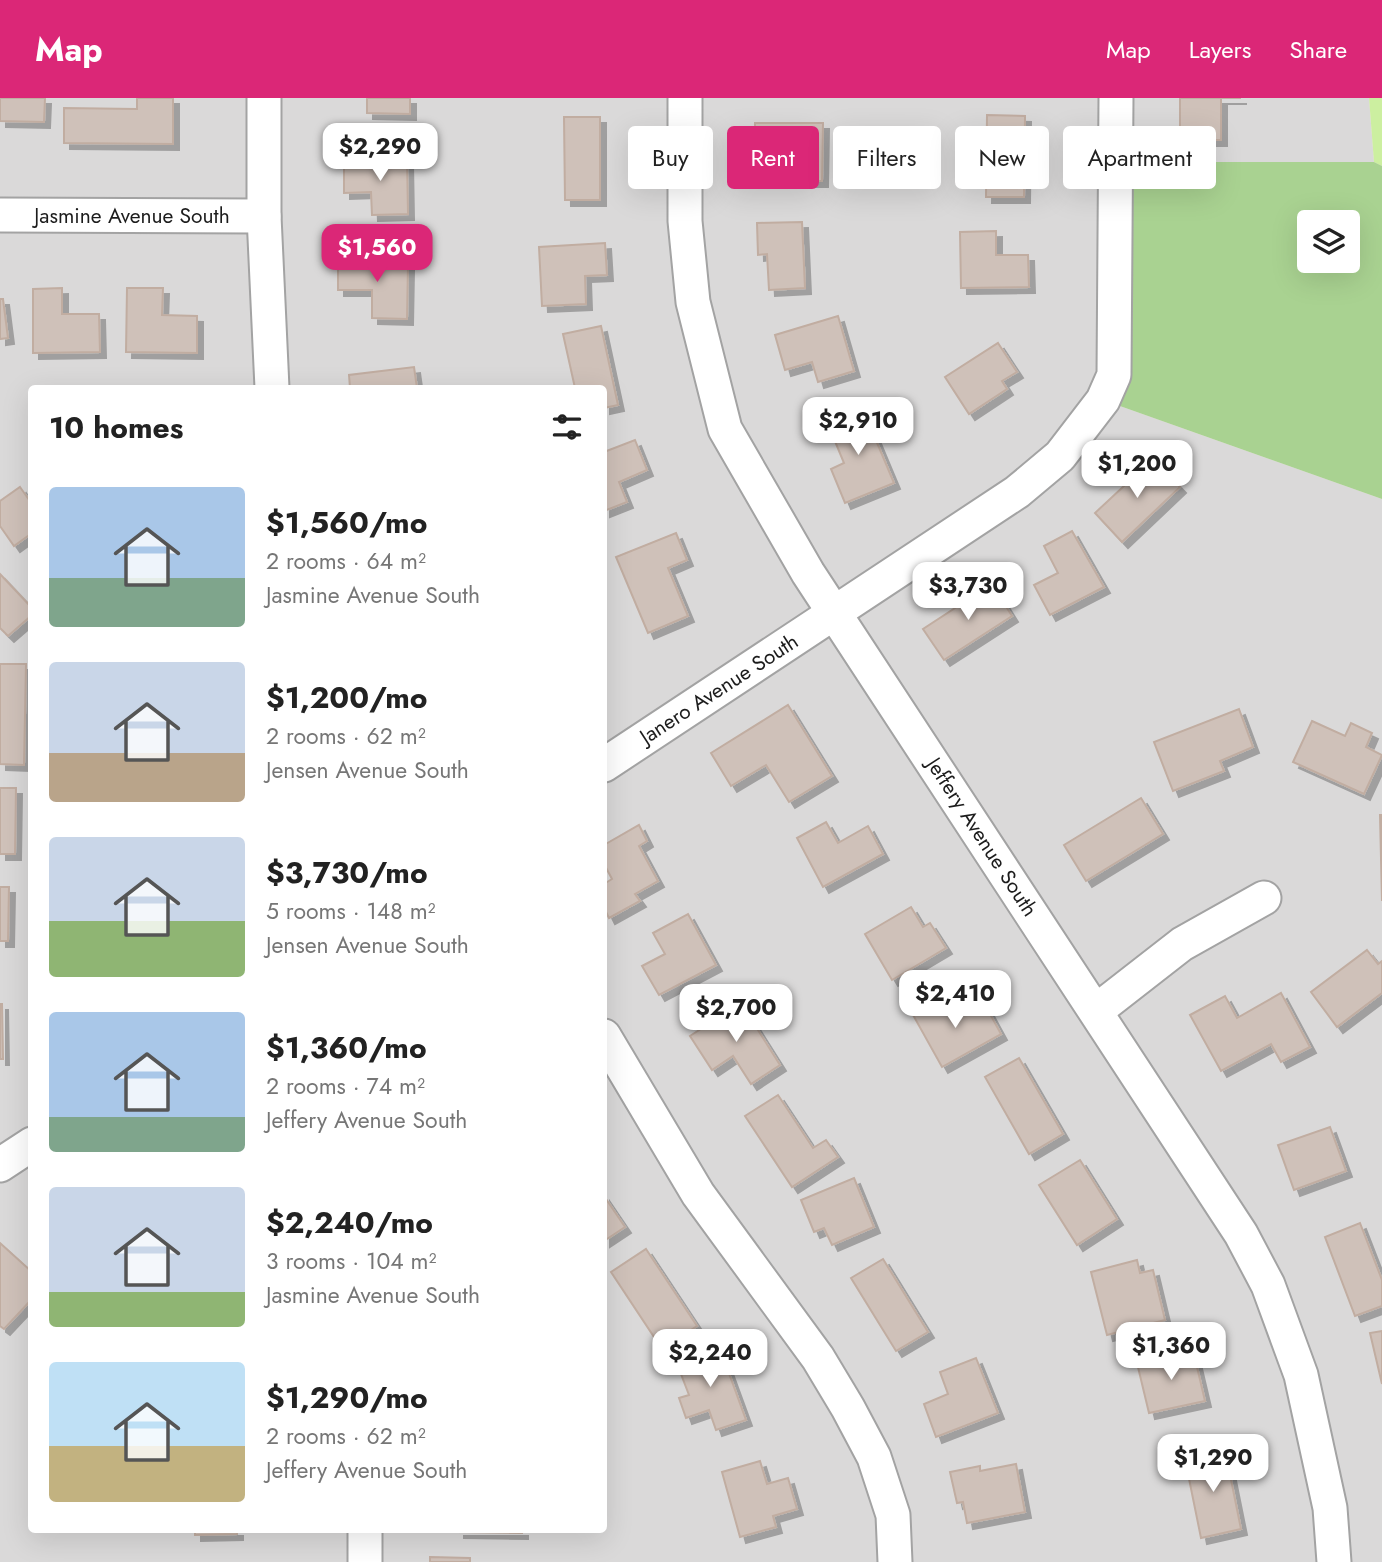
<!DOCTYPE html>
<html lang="en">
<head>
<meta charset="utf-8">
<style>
	:root { --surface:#fff; --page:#f6f6f6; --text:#222; --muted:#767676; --accent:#db2777 }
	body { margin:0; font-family:Jost,sans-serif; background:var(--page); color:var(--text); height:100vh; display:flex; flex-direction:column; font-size:26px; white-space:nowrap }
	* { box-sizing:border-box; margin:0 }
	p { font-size:23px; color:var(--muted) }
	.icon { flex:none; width:38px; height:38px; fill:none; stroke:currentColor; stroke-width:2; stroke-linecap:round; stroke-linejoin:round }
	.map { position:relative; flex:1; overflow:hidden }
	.drawer { position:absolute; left:28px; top:287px; width:579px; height:1148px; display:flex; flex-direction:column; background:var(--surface); border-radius:7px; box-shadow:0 7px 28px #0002 }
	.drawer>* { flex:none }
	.hud { position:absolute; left:628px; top:28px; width:648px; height:63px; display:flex; gap:14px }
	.fabs { position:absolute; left:1297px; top:112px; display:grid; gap:14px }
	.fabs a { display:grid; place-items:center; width:63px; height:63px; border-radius:7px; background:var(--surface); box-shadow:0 7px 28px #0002; font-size:35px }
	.price { position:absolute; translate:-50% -60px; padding:0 16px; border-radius:14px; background:#fff; color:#222; font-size:23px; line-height:46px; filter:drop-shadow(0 2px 4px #0008) }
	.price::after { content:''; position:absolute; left:50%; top:42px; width:21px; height:16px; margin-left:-10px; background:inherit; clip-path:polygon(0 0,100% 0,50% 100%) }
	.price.selected { background:var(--accent); color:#fff }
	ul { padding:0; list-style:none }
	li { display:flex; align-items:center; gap:21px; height:175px; padding:0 21px }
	li span { display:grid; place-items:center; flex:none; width:196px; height:140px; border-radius:7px; color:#555 }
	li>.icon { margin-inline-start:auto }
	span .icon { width:84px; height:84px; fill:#fffc; stroke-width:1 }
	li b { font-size:30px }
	h2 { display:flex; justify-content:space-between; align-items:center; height:84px; padding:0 21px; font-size:30px }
	.pill { padding:0 24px; border-radius:7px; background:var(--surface); box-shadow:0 7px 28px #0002; font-size:24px; line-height:63px }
	.pill.selected { background:var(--accent); color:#fff }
	header { display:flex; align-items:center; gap:42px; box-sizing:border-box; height:98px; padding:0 35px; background:var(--accent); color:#fff }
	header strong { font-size:33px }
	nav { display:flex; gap:38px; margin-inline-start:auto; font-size:24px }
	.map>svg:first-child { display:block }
</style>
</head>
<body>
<header>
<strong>Map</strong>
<nav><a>Map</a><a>Layers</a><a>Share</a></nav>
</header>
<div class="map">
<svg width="1382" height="1464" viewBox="0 0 1382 1464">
	<defs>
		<filter id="shadow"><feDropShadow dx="6" dy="6" stdDeviation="0" flood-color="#0004"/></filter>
	</defs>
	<rect width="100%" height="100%" fill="#efe9e0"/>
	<path fill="#dad9d9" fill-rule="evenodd" d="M0 0H1369L1374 64H1116L1103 302 1382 401V1464H0ZM32 290H604V1432H32Z"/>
	<path fill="#ccefa0" d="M1369 0H1382V68L1374 64Z"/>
	<path fill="#a9d291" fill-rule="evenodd" d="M1116 64H1374L1382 68V401L1103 302ZM1309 124H1348V163H1309Z"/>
	<g fill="#cfc1b9" stroke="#c1ada1" stroke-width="2" filter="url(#shadow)">
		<path d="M0 0H45L44 24 0 23Z"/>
		<path d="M137 0H173V46L64 45V10L137 11Z"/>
		<path d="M367 0H410V16L367 15Z"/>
		<path d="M1180 0H1241H1221V42H1180Z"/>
		<path d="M987 17 1025 18 1024 99H986Z"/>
		<path d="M564 19H600V102H565Z"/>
		<path d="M755 25H823L822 83H779V55H755Z"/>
		<path d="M407 60 408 116 372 117 371 94 344 95V61Z"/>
		<path d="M802 124 805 190 769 192 767 156 758 157 757 125Z"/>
		<path d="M996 133V157H1028L1029 189 961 190 960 134Z"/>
		<path d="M605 145 607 177 585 178 586 206 542 208 539 149Z"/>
		<path d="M338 158H375L374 165 408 166 407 221 372 220V192H338Z"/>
		<path d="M62 190V216H99L100 254 33 255V191Z"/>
		<path d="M127 190H163L162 217 197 218V255L126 254Z"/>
		<path d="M0 201H3L8 240 0 241Z"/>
		<path d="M838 218 854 273 818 284 812 264 785 272 775 237Z"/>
		<path d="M601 228 618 307 604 310V290H575L563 236Z"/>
		<path d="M998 245 1017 274 1002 283 1007 291 969 316 945 279Z"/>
		<path d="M414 269 417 290H350L349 277Z"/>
		<path d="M862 309 894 385 845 405 831 371 844 365 827 324Z"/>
		<path d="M635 342 647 372 619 384 627 404 604 413V354Z"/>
		<path d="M1153 361 1180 389 1122 444 1095 415Z"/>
		<path d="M20 389 32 406V435L14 448 0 428V403Z"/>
		<path d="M1072 433 1104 489 1050 517 1034 487 1058 475 1044 448Z"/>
		<path d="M676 435 687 462 668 470 688 518 648 535 616 459Z"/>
		<path d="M0 476 32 510V517L8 538 0 530Z"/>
		<path d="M992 486 1012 518 944 562 923 531Z"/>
		<path d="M0 566H26L24 667 0 666Z"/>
		<path d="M788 607 832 678 789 704 766 667 731 688 711 655Z"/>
		<path d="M1239 611 1253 649 1220 663 1224 673 1173 693 1154 644Z"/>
		<path d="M1312 623 1345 638 1351 625 1372 635 1366 649 1382 657 1364 696 1293 664Z"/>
		<path d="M0 690H16L15 756H0Z"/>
		<path d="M1141 700 1163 736 1086 783 1064 747Z"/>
		<path d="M1380 717H1382V803Z"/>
		<path d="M826 724 838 745 868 728 883 756 823 789 797 740Z"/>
		<path d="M639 727 647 743 639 748 658 783 635 796 640 803 609 820 604 810V786L612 781 604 766V747Z"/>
		<path d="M0 789H9L8 843H0Z"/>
		<path d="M911 809 923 829 930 825 946 850 892 882 865 836Z"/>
		<path d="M688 816 716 867 659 897 642 868 665 856 653 835Z"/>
		<path d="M1367 852 1378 866 1382 863V895L1337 929 1311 894Z"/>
		<path d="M1281 895 1310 949 1281 964 1271 946 1221 973 1190 917 1225 898 1237 920Z"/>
		<path d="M943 900 954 920 984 905 1001 936 942 969 913 917Z"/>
		<path d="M741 905 780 967 751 986 733 958 712 972 690 938Z"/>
		<path d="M0 906H2L3 961H0Z"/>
		<path d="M1019 960 1063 1036 1029 1056 985 979Z"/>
		<path d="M778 997 813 1050 826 1042 838 1059 792 1089 745 1018Z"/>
		<path d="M1330 1029 1346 1073 1294 1092 1278 1047Z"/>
		<path d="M1080 1062 1117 1121 1077 1147 1039 1087Z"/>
		<path d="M854 1080 874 1129 832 1147 824 1130 814 1134 801 1102Z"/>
		<path d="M604 1098 625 1129 604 1143Z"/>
		<path d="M1360 1125 1382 1182V1208L1355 1218 1325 1139Z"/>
		<path d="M0 1145 32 1174V1201L4 1231 0 1228Z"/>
		<path d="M646 1151 697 1228 662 1251 611 1174Z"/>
		<path d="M883 1161 928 1234 896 1253 851 1180Z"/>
		<path d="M1137 1162 1140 1175 1153 1172 1165 1222 1107 1237 1091 1174Z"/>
		<path d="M1382 1233V1286L1370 1235Z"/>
		<path d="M719 1248 746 1322 716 1332 709 1312 686 1320 679 1300 689 1297 676 1263Z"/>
		<path d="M1193 1252 1205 1303 1149 1315 1137 1265Z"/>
		<path d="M976 1260 998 1315 936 1339 924 1306 948 1296 940 1274Z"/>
		<path d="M1225 1352 1241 1431 1201 1440 1185 1361Z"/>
		<path d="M760 1363 767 1386 788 1380 797 1411 773 1418 776 1429 740 1439 722 1374Z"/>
		<path d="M1016 1366 1025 1414 967 1425 963 1404 957 1405 950 1374 980 1368V1373Z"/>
		<path d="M195 1432H237V1436L195 1437Z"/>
		<path d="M458 1432H522V1435L458 1434Z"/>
		<path d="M430 1459 470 1460V1464H430Z"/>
	</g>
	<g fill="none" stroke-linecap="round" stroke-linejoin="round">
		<defs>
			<g id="minor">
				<path d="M264 0V118L272 290"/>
				<path d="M685 0V123L693 204 725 331 808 475 1241 1136 1268 1187 1301 1277 1330 1410 1334 1464"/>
				<path d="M0 117 264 118"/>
				<path d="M604 667 1017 394 1060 358 1103 302 1114 277 1116 0"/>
				<path d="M1096 913 1182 846 1264 800"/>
				<path d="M604 938 698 1096 818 1260 848 1310 874 1359 893 1417 895 1464"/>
				<path d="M0 1067 32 1046"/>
				<path d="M365 1464V1432"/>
			</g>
		</defs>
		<use href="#minor" stroke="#a3a3a3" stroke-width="37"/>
		<use href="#minor" stroke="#fff" stroke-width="33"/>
	</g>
	<g text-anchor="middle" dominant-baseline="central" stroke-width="6" stroke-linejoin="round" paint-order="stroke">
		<g font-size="21" fill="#1c1c1c" stroke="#fff">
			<text x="132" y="118">Jasmine Avenue South</text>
			<text transform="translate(719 591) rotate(-33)">Janero Avenue South</text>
			<text transform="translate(982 739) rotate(57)">Jeffery Avenue South</text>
		</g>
	</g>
</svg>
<div class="fabs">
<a><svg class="icon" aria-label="layers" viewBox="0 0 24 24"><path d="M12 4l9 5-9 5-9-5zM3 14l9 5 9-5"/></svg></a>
</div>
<b class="price" style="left:380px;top:85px">$2,290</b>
<b class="price selected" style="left:377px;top:186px">$1,560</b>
<b class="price" style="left:858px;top:359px">$2,910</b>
<b class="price" style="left:1137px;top:402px">$1,200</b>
<b class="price" style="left:968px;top:524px">$3,730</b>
<b class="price" style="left:955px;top:932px">$2,410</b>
<b class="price" style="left:736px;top:946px">$2,700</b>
<b class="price" style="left:1171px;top:1284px">$1,360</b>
<b class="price" style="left:710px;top:1291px">$2,240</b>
<b class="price" style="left:1213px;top:1396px">$1,290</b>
<div class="hud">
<a class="pill">Buy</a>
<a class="pill selected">Rent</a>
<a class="pill">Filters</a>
<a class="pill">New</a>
<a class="pill">Apartment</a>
</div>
<section class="drawer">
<h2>10 homes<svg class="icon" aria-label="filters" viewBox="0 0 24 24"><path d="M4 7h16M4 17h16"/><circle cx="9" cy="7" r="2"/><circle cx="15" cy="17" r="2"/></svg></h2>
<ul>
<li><span style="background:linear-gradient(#a9c7e8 65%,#7fa58c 0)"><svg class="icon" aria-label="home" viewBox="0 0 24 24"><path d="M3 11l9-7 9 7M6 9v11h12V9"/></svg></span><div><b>$1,560/mo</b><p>2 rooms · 64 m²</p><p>Jasmine Avenue South</p></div></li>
<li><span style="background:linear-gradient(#c9d6e8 65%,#b9a48a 0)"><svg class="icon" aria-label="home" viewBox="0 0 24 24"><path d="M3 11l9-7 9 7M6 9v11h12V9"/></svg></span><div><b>$1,200/mo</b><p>2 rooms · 62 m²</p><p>Jensen Avenue South</p></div></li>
<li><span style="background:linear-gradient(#c9d6e8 60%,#8fb573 0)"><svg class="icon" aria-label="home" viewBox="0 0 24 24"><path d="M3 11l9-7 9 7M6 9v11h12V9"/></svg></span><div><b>$3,730/mo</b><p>5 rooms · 148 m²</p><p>Jensen Avenue South</p></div></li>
<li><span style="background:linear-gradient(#a9c7e8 75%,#7fa58c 0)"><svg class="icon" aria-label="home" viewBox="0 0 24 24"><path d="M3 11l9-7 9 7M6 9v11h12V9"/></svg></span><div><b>$1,360/mo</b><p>2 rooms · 74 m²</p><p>Jeffery Avenue South</p></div></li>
<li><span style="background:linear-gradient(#c9d6e8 75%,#8fb573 0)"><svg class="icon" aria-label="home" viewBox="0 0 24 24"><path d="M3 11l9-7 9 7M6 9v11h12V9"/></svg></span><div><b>$2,240/mo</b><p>3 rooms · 104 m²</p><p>Jasmine Avenue South</p></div></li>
<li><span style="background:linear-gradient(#bfe0f5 60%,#c2b280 0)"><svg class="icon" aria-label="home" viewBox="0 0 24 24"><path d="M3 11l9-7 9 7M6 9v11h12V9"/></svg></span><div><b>$1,290/mo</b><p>2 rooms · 62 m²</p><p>Jeffery Avenue South</p></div></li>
</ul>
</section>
</div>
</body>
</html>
